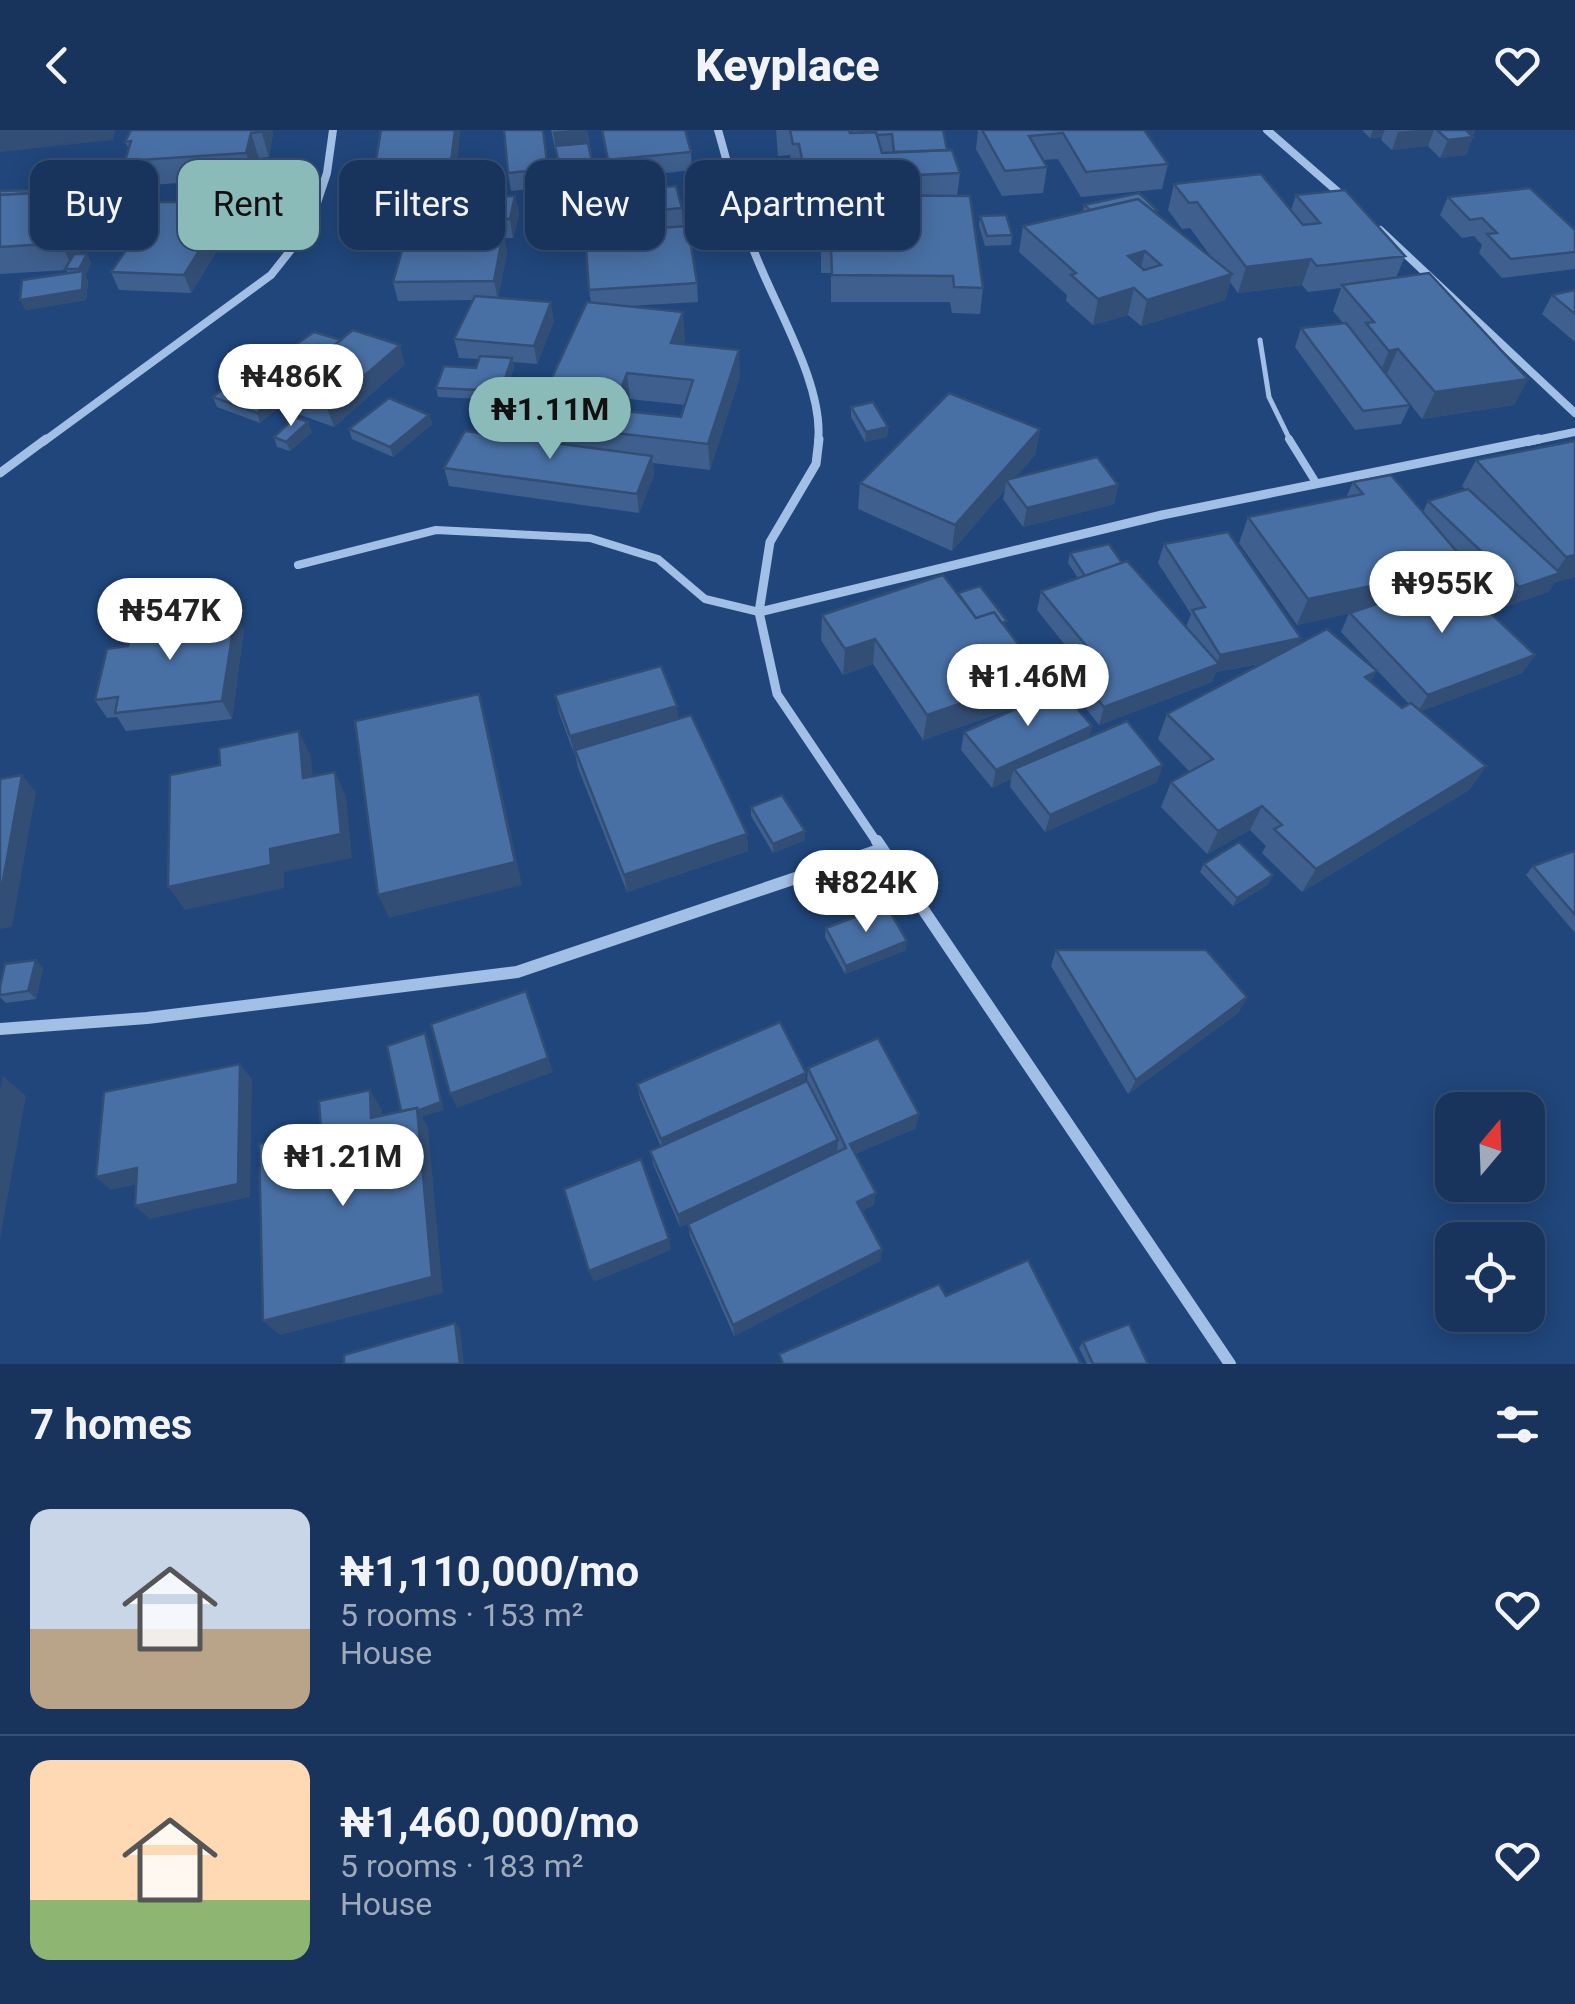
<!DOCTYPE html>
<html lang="en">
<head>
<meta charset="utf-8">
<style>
	:root { --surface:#18345c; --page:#253f65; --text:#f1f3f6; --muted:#9faabb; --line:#364f72; --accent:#8bbbb9 }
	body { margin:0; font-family:Roboto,sans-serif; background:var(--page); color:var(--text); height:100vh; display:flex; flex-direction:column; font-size:38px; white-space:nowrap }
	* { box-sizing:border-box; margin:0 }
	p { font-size:32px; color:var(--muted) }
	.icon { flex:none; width:55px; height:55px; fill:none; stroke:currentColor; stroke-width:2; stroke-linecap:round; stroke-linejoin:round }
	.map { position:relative; height:1234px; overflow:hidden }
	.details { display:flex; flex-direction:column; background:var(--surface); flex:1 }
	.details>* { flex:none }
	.guide { position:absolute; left:30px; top:30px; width:1000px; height:90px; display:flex; gap:20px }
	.needle { width:65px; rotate:19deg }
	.controls { position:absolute; left:1435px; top:962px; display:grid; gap:20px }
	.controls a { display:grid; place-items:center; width:110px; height:110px; border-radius:20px; background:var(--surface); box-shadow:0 5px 25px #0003,0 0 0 2px var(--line); font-size:50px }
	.price { position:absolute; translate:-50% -85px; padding:0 22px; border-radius:35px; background:#fff; color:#222; font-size:32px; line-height:65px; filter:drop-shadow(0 2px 5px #0008) }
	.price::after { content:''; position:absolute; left:50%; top:60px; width:30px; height:22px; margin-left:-15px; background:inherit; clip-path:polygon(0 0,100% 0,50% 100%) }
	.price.current { background:var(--accent); color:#111 }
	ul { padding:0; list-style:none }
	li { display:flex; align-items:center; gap:30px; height:250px; padding:0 30px }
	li+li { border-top:2px solid var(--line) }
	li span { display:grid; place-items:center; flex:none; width:280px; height:200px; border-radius:20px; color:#555 }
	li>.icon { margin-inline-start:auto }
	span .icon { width:120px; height:120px; fill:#fffc; stroke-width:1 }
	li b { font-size:42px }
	h2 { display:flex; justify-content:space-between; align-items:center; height:120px; padding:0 30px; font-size:42px }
	.tag { padding:0 35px; border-radius:20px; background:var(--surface); box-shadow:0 5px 25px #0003,0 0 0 2px var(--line); font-size:35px; line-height:90px }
	.tag.current { background:var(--accent); color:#111 }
	header { display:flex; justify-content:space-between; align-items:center; height:130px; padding:0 30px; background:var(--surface); font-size:45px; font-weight:800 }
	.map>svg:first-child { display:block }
</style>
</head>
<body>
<header><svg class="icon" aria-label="back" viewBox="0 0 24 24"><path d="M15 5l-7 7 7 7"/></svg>Keyplace<svg class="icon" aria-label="heart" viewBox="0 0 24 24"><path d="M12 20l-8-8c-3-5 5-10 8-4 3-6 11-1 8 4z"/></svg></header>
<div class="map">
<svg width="1575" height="1234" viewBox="0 0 1575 1234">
	<rect width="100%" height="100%" fill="#20467b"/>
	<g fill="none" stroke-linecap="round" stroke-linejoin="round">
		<path stroke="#a2bfe6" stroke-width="5" d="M1260 210 1269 267 1291 312"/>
		<g stroke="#a2bfe6" stroke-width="8">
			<path d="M1289 309 1315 351"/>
			<path d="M298 435 436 400 590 408 658 429 705 469 759 482"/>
		</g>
		<g stroke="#a2bfe6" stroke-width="8">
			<path d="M718 0C729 38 738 76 751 113 770 169 825 253 818 312"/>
			<path d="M1267 0 1345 68"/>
			<path d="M1380 100 1575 283"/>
			<path d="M43 312 271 145 309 97 327 43 333 0"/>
			<path d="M1527 312 1575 302"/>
		</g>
		<g stroke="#a2bfe6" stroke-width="9">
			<path d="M819 309 816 334 770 412 759 482 777 564 878 714"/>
			<path d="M0 343 46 309"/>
			<path d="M759 482 1162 385 1539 309"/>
		</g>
		<g stroke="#a2bfe6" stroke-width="12">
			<path d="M877 711 1230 1234"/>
			<path d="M0 899 147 888 517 842 882 719"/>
		</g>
	</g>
	<g fill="#3f608e" fill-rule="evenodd">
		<path d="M131 0H272L273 3 269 27 259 28 255 48 135 56 125 31 129 19 125 12Z"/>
		<path d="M381 0H460L455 50 380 54 375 36Z"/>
		<path d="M543 0 551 57 511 61 508 43Z"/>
		<path d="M551 0H587L595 45 610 44 601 0H685L691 22 692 40 657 44 660 57 682 78 683 97 697 153 698 172 629 176 685 208 683 214 740 246 710 340 653 333 654 345 639 383 449 356 444 338 534 310 531 293 591 172 589 160 590 103 583 56 563 58ZM630 269 685 275 681 287 626 281Z"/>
		<path d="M776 0H943L947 20 960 43 957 66 983 158 980 184 952 183 950 172H831V143H821V115L832 89 833 74 805 76 799 39H793L790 25 778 26Z"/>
		<path d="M978 0H1144L1168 34 1162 59 1081 67 1058 29 1043 30 1047 37 1043 63 1002 66 976 19Z"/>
		<path d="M1362 0H1475L1466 25 1440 28 1428 16 1392 20 1381 10 1382 7 1370 8Z"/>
		<path d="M106 33 110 43 106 59 72 61 84 87 76 103 82 116 79 124H87L91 134 85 145 88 151 86 170 25 180 68 144 66 140 0 144V61L37 63 71 61 67 52Z"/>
		<path d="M289 54 292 63 289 75 272 76 269 66Z"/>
		<path d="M1174 54 1291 80 1296 65 1405 126 1396 148 1528 249 1514 275 1422 289 1398 259 1410 275 1401 294 1355 300 1295 217 1301 198 1343 193 1333 181 1341 158 1308 162 1302 155 1238 163 1230 152 1225 170 1141 196 1128 185 1093 195 1066 171 1067 165 1019 122 1023 96 1083 82 1084 75 1157 80 1156 83 1212 128 1190 98 1182 99 1168 80Z"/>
		<path d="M515 66 519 84 513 108H504L507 122 498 168 554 191 537 234 513 232 514 237 503 270 438 267 436 258 476 238 479 229 459 228 454 209 473 170 398 171 393 152 402 122H396L391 104Z"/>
		<path d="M1448 67 1575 100V139L1502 148 1479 123 1482 115 1474 106 1462 108 1440 85Z"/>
		<path d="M179 72 243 78 191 163 119 160 111 142Z"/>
		<path d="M980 86 1012 105 1011 115 985 116 979 96Z"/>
		<path d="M1575 160V212L1542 184 1552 165Z"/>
		<path d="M272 231 405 234 334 297 295 283 284 260 279 264 283 274 260 293 217 277 213 267 265 245 274 238Z"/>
		<path d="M851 277 888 297 887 307 865 312 851 287Z"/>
		<path d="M429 285 432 294 393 327 352 309 349 299Z"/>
		<path d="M1040 299 1035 325 1015 348 1118 355 1114 374 1023 397 1003 369 1005 360 952 421 858 379 860 353Z"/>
		<path d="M312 302 290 321 277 317 274 307Z"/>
		<path d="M1575 311V447L1555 452 1548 462 1507 476 1456 426 1444 449 1434 451 1432 455 1535 525 1522 543 1421 581 1486 636 1469 660 1302 762 1262 723 1266 716 1250 700 1207 724 1161 677 1171 652 1190 642 1158 609 1167 584 1264 533 1216 542 1212 552 1099 595 1064 551 1068 533 1077 530 1037 480 1041 461 1078 448 1068 433 1070 423 1122 433 1186 497 1191 484 1158 433 1164 414 1299 514 1371 552 1402 578 1409 574 1341 502 1349 483 1297 495 1239 413 1248 387 1346 368 1353 352 1423 382 1428 371 1466 360 1462 356 1476 330Z"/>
		<path d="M958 463 1006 498 1019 546 1017 577 923 610 873 534 843 545 821 510 822 485Z"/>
		<path d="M244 499 232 589 126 601 117 587 107 588 95 570 128 516Z"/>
		<path d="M555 565 678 589 747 704 748 721 627 762 578 638 575 623 574 624 559 583Z"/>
		<path d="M1092 596 1089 607 1157 652 1045 702 1010 657 1011 649 992 658 961 620 964 602Z"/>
		<path d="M751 677 805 710 773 723 751 686Z"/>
		<path d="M1575 723V803L1526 745 1533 736Z"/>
		<path d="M1204 734 1269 754 1233 776 1200 742Z"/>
		<path d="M826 798 906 820 845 844 825 807Z"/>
		<path d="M1056 820 1247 867 1238 883 1128 964 1051 836Z"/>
		<path d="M43 838 36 869 6 873 0 867V857Z"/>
		<path d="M808 938 916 998 855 1024 874 1075 861 1081 882 1119 880 1131 734 1206 690 1106 688 1094 736 1071 680 1097 653 1034 650 1021 661 1017 640 968 637 954 807 951Z"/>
		<path d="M1083 1212 1148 1234H1087L1079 1218Z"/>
	</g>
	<g fill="#334e74">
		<path d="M0 0H115L113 10 0 22Z"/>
		<path d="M261 0H272L273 3 269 27Z"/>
		<path d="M454 0H460L455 50 451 32Z"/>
		<path d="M571 0H587L589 16 556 20 553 2Z"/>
		<path d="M1373 0H1385L1382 7 1370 8Z"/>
		<path d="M1418 0H1434L1428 16 1392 20 1398 2Z"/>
		<path d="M1455 0H1475L1466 25 1440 28 1448 10Z"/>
		<path d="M251 3 259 28 255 48 246 23Z"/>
		<path d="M106 33 110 43 106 59 102 49Z"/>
		<path d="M595 45 596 54 563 58 562 48Z"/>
		<path d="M289 54 292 63 289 75 286 66Z"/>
		<path d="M237 60 243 78 191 163 184 145Z"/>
		<path d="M72 61 84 87 76 103 82 116 73 139 61 113 57 92Z"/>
		<path d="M515 66 519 84 513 108 510 89Z"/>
		<path d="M503 104 507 122 498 170 494 151Z"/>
		<path d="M1145 121 1139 147 1128 126Z"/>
		<path d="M87 124 91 134 85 145 88 151 86 170 25 180 20 170 83 147 79 139Z"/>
		<path d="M1311 129 1302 155 1238 163 1246 137Z"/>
		<path d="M1232 144 1225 170 1141 196 1147 170Z"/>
		<path d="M1134 158 1128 185 1093 195 1098 169Z"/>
		<path d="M551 172 554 191 537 234 534 216Z"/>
		<path d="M683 182 685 208 674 239 671 213Z"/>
		<path d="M400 215 405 234 334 297 327 278Z"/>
		<path d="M1398 219 1386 246 1378 247 1389 221Z"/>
		<path d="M739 220 740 246 710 340 708 314Z"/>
		<path d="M512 228 514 237 503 270 501 261Z"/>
		<path d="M627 243 630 269 617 303 613 280Z"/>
		<path d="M1528 249 1514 275 1422 289 1435 262Z"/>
		<path d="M281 250 284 260 272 270 268 261Z"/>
		<path d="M280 264 283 274 260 293 257 283Z"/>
		<path d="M429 285 432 294 393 327 390 317Z"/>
		<path d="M308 292 312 302 290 321 286 312Z"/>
		<path d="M888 297 887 307 865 312 866 302Z"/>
		<path d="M1040 299 1035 325 1010 354 1006 350 1005 360 952 421 955 395Z"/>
		<path d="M652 326 654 345 639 383 637 364Z"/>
		<path d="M1118 355 1114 374 1023 397 1027 378Z"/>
		<path d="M1458 423 1444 449 1434 451 1425 468 1297 495 1308 469 1428 429Z"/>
		<path d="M1575 425V447L1555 452 1548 462 1507 476 1519 457 1554 445 1566 427Z"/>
		<path d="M236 481 244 499 232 589 222 571Z"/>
		<path d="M1301 508 1293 527 1216 542 1212 552 1099 595 1104 577 1216 536 1220 525Z"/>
		<path d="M875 509 873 534 843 545 845 519Z"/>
		<path d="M1024 522 1018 547 1006 528Z"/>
		<path d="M1535 525 1522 543 1417 583 1428 565Z"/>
		<path d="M1377 541 1363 567 1365 547Z"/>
		<path d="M1023 552 1017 577 923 610 927 585Z"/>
		<path d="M479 564 486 589 522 755 389 788 378 765Z"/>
		<path d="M677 576 679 593 574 624 570 606Z"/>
		<path d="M1092 596 1087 614 1014 639 1011 649 992 658 996 640Z"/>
		<path d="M299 601 311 626 315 673 303 648Z"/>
		<path d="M1163 635 1157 652 1045 702 1050 685Z"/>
		<path d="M1486 636 1469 660 1302 762 1316 739Z"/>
		<path d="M335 642 346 666 352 728 284 742V758L185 780 168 757 270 719Z"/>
		<path d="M22 645 36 662 12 797 0 799V767Z"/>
		<path d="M1262 676 1250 700 1207 724 1218 701Z"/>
		<path d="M805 701V710L773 723V714Z"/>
		<path d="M747 704 748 721 627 762 624 745Z"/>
		<path d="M1273 745 1269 754 1233 776 1237 768Z"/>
		<path d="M907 811 906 820 845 844 846 836Z"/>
		<path d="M36 830 43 838 36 869 28 861Z"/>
		<path d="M526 861 553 942 457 978 450 964Z"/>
		<path d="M1247 867 1238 883 1128 964 1136 950Z"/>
		<path d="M425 903 429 910 444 980 422 987 428 997 443 1163 280 1205 263 1191 417 978Z"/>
		<path d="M240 934 252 949 250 1067 150 1089 135 1076Z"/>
		<path d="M806 943 805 957 663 1022 661 1009Z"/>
		<path d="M3 946 26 966 0 1109V961Z"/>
		<path d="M370 960 382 980 383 1007 371 988Z"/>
		<path d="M919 984 916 998 849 1027 850 1014Z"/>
		<path d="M838 1010 837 1023 680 1097 678 1085Z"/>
		<path d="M137 1038 152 1051 111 1060 96 1047Z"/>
		<path d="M876 1063 874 1075 855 1085 857 1072Z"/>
		<path d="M669 1109 671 1120 594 1152 589 1141Z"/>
		<path d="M882 1119 880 1131 734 1206 733 1195Z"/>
		<path d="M455 1193 460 1198 464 1234H460Z"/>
	</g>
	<g fill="#4970a5" stroke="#334e74" stroke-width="2.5" fill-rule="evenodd">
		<path d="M131 0H261L260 2 251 3 246 23 125 31 131 11 125 12Z"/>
		<path d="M381 0H455L451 32 375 36Z"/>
		<path d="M504 0H543L548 39 508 43Z"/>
		<path d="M602 0H685L691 22 608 30Z"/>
		<path d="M790 0H849L850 3 876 2 882 23 952 20 960 43 806 50 799 14H793Z"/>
		<path d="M852 0H943L947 20 894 22 892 4 877 5 876 2 852 3Z"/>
		<path d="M982 0H1144L1168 34 1086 42 1063 3 1029 6 1047 37 1005 41Z"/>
		<path d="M1437 0H1466L1473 7 1448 10Z"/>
		<path d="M588 13 595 45 562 48 555 16Z"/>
		<path d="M106 33 102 49 67 52 72 36Z"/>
		<path d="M656 40 660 57 676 56 682 78 588 87 582 47Z"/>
		<path d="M1261 44 1303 95 1320 93 1296 65 1345 60 1405 126 1317 136 1311 129 1246 137 1197 72 1189 73 1174 54Z"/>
		<path d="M289 54 286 66H269L272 55Z"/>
		<path d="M189 58 237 60 184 145 111 142 159 72H179Z"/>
		<path d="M1530 58 1575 100V122L1511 129 1487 104 1497 103 1482 88 1470 90 1448 67Z"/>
		<path d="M35 60 33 63 0 65V61Z"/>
		<path d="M72 61 57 92 70 90 61 113 0 117V65Z"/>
		<path d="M1139 63 1157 80 1153 81 1138 69 1090 80 1084 75Z"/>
		<path d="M833 65 970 66 983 158 954 157 953 146 832 145 831 117H821V89H833Z"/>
		<path d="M515 66 510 89H474L471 104H503L494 151 393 152 407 103 391 104 403 67Z"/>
		<path d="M1138 69 1232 144 1147 170 1134 158 1098 169 1071 145 1076 143 1023 96ZM1145 121 1161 135 1144 140 1128 126Z"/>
		<path d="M1006 85 1012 105 987 106 980 86Z"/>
		<path d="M688 96 697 153 589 160 585 103Z"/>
		<path d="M74 124H87L79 139H65Z"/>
		<path d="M83 141 82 160 20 170 22 150Z"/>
		<path d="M1429 143 1528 249 1435 262 1398 219 1389 221 1366 193 1374 192 1342 155Z"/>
		<path d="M1575 160V184L1552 165Z"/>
		<path d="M475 166 551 172 534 216 454 209Z"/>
		<path d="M587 172 683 182 671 213 739 220 708 314 531 293ZM627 243 693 250 681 287 613 280Z"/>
		<path d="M1346 193 1410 275 1363 281 1301 198Z"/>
		<path d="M353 200 400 215 327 278 288 264 300 254 280 247 319 215 329 219Z"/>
		<path d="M314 202 341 210 329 219 319 215 292 237 272 231Z"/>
		<path d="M480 226 512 228 501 261 436 258 444 236 476 238Z"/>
		<path d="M275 237 288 241 280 247 281 250 268 261 280 264 257 283 213 267 248 239 265 245Z"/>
		<path d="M949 263 1040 299 955 395 860 353Z"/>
		<path d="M389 268 429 285 390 317 349 299Z"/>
		<path d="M873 272 888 297 866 302 851 277Z"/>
		<path d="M295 287 308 292 286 312 274 307Z"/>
		<path d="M465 301 652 326 637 364 444 338Z"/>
		<path d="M1575 311V425L1566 427 1476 330Z"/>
		<path d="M1097 327 1118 355 1027 378 1006 350Z"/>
		<path d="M1391 345 1458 423 1428 429 1439 442 1308 469 1248 387 1363 364 1353 352Z"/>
		<path d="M1468 359 1560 443 1519 457 1428 371Z"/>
		<path d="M1228 402 1301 508 1220 525 1192 480 1205 477 1164 414Z"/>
		<path d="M1109 414 1122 433 1085 446 1070 423Z"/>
		<path d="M1127 431 1219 534 1104 577 1068 533 1093 524 1041 461Z"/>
		<path d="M943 445 976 488 994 482 1024 522 1006 528 1023 552 927 585 875 509 845 519 822 485Z"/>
		<path d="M1453 448 1535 525 1428 565 1350 483Z"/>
		<path d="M980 456 1007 491 1002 493 994 482 976 488 958 463Z"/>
		<path d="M236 481 222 571 115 583 118 567 95 570 107 519 128 516 134 491Z"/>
		<path d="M1327 499 1377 541 1365 547 1402 578 1411 573 1486 636 1316 739 1274 699 1282 695 1262 676 1218 701 1171 652 1213 629 1167 584Z"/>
		<path d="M661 536 677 576 570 606 555 565Z"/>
		<path d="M1060 559 1092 596 996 640 964 602Z"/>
		<path d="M479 564 515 732 378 765 355 591Z"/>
		<path d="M691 585 747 704 624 745 575 620Z"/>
		<path d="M1127 591 1163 635 1050 685 1014 639Z"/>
		<path d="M299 601 303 648 335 642 341 704 270 719 271 735 168 757 170 645 220 635 219 618Z"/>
		<path d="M22 645 0 767V649Z"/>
		<path d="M782 665 805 701 773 714 751 677Z"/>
		<path d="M1239 712 1273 745 1237 768 1204 734Z"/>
		<path d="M1574 721 1575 723V785L1533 736Z"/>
		<path d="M886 775 907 811 846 836 826 798Z"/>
		<path d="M1056 820H1206L1247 867 1136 950Z"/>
		<path d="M36 830 28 861 0 865V857L5 834Z"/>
		<path d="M526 861 548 928 450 964 431 894Z"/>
		<path d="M780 892 806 943 661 1009 637 954Z"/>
		<path d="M425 903 441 972 417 981V978L401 981 387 916Z"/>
		<path d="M878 908 919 984 850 1014 876 1063 857 1072 882 1119 733 1195 688 1094 846 1018 808 938Z"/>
		<path d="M240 934 238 1054 135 1076 137 1038 96 1047 104 962Z"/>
		<path d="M807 951 838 1010 678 1085 650 1021Z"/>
		<path d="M370 960 371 988 417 978 432 1147 263 1191 259 1014 321 1000 319 971Z"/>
		<path d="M641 1029 669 1109 589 1141 564 1059Z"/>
		<path d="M1028 1130 1081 1234H783L779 1224 939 1154 946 1166Z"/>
		<path d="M455 1193 460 1234H344V1225Z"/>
		<path d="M1129 1194 1148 1234H1093L1083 1212Z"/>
	</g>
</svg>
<div class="controls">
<a><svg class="needle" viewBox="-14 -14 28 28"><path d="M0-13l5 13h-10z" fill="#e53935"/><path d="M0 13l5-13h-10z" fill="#9faabb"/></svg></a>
<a><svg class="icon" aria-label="locate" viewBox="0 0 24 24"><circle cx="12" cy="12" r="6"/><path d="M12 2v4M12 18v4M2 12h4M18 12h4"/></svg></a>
</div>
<b class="price" style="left:291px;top:299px">₦486K</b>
<b class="price current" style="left:550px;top:332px">₦1.11M</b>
<b class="price" style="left:1442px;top:506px">₦955K</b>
<b class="price" style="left:170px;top:533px">₦547K</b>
<b class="price" style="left:1028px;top:599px">₦1.46M</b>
<b class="price" style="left:866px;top:805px">₦824K</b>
<b class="price" style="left:343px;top:1079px">₦1.21M</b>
<div class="guide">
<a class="tag">Buy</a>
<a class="tag current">Rent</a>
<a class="tag">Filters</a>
<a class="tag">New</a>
<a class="tag">Apartment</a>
</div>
</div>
<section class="details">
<h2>7 homes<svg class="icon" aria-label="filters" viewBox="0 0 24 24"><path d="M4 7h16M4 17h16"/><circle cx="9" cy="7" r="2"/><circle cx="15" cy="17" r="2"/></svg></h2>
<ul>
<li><span style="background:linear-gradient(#c9d6e8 60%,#b9a48a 0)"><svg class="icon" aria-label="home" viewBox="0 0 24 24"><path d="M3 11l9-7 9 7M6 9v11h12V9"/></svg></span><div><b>₦1,110,000/mo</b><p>5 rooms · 153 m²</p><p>House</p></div><svg class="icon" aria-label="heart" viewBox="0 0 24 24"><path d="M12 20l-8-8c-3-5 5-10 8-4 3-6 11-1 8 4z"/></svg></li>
<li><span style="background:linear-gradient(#ffd9b3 70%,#8fb573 0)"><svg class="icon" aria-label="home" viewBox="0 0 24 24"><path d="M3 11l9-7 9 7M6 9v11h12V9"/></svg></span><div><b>₦1,460,000/mo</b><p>5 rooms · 183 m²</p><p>House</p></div><svg class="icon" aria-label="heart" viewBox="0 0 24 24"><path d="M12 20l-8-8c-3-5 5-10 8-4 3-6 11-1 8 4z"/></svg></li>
</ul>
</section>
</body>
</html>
